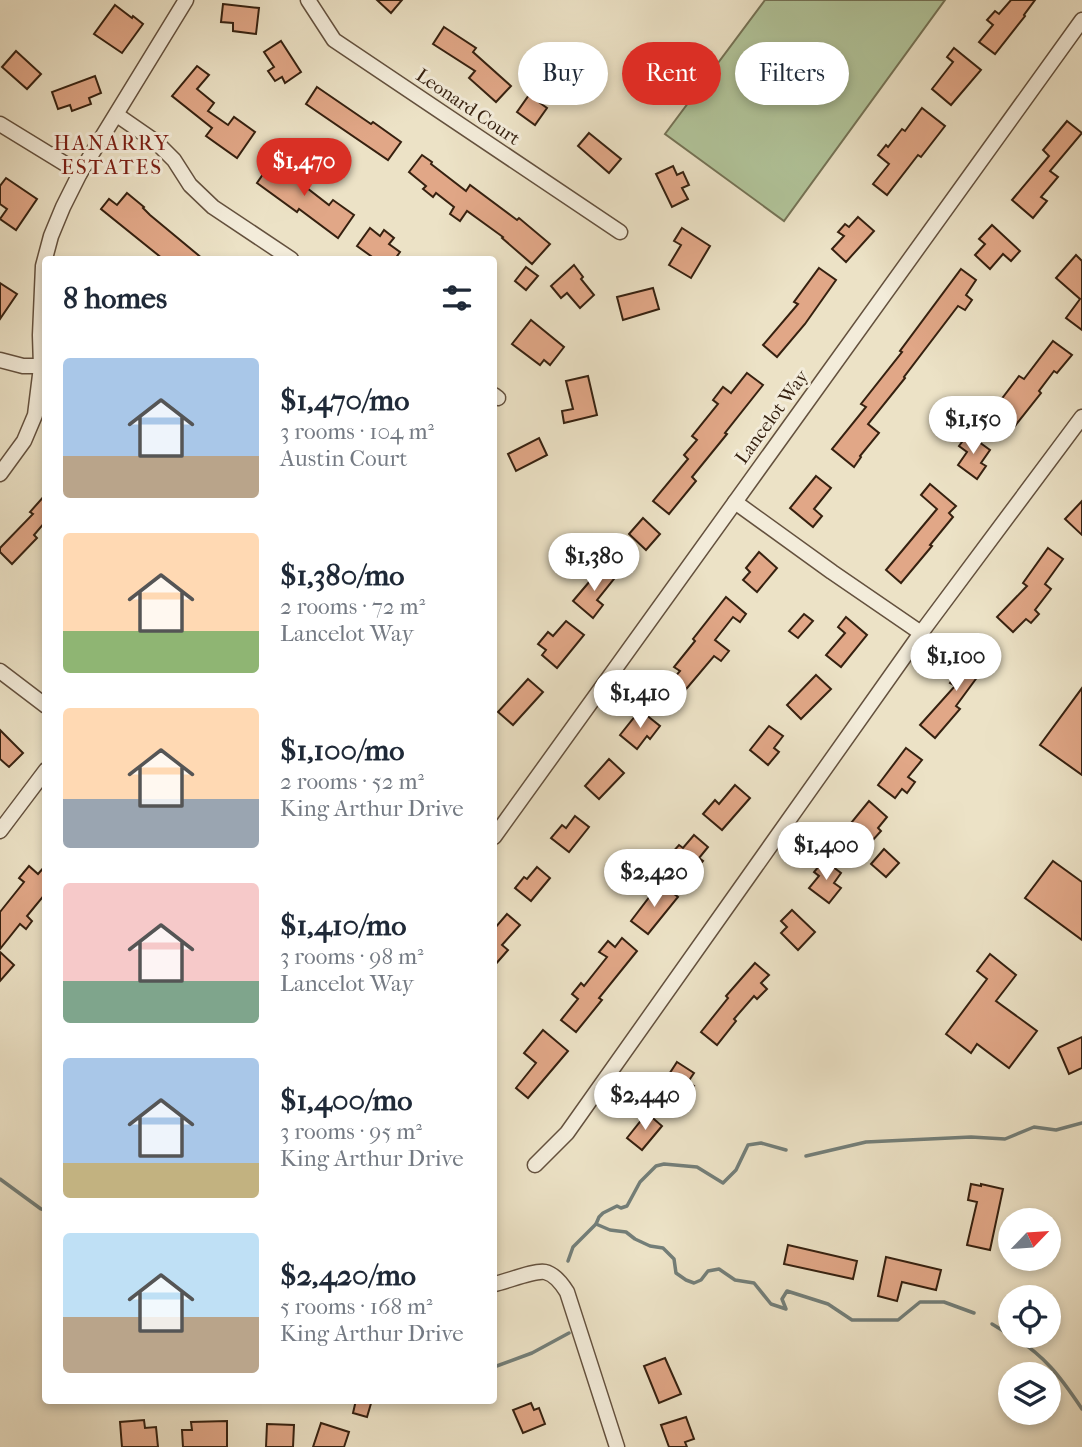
<!DOCTYPE html>
<html lang="en">
<head>
<meta charset="utf-8">
<style>
	:root { --surface:#fff; --page:#f6f6f7; --text:#1f2937; --muted:#747a83; --accent:#d93025 }
	body { margin:0; font-family:"IM FELL French Canon",serif; background:var(--page); color:var(--text); height:100vh; display:flex; flex-direction:column; font-size:26px; white-space:nowrap }
	* { box-sizing:border-box; margin:0 }
	p { font-size:23px; color:var(--muted) }
	.icon { flex:none; width:38px; height:38px; fill:none; stroke:currentColor; stroke-width:2; stroke-linecap:round; stroke-linejoin:round }
	.map { position:relative; flex:1; overflow:hidden }
	.panel { position:absolute; left:42px; top:256px; width:455px; height:1148px; display:flex; flex-direction:column; background:var(--surface); border-radius:7px; box-shadow:0 4px 10px #0003 }
	.panel>* { flex:none }
	.top-card { position:absolute; left:518px; top:42px; width:458px; height:63px; display:flex; gap:14px }
	.needle { width:46px; rotate:65deg }
	.controls { position:absolute; left:998px; top:1208px; display:grid; gap:14px }
	.controls a { display:grid; place-items:center; width:63px; height:63px; border-radius:50%; background:var(--surface); box-shadow:0 4px 10px #0003; font-size:35px }
	.price { position:absolute; translate:-50% -60px; padding:0 16px; border-radius:24px; background:#fff; color:#222; font-size:23px; line-height:46px; filter:drop-shadow(0 2px 4px #0008) }
	.price::after { content:''; position:absolute; left:50%; top:42px; width:21px; height:16px; margin-left:-10px; background:inherit; clip-path:polygon(0 0,100% 0,50% 100%) }
	.price.on { background:var(--accent); color:#fff }
	ul { padding:0; list-style:none }
	li { display:flex; align-items:center; gap:21px; height:175px; padding:0 21px }
	li span { display:grid; place-items:center; flex:none; width:196px; height:140px; border-radius:7px; color:#555 }
	li>.icon { margin-inline-start:auto }
	span .icon { width:84px; height:84px; fill:#fffc; stroke-width:1 }
	li b { font-size:30px }
	h2 { display:flex; justify-content:space-between; align-items:center; height:84px; padding:0 21px; font-size:30px }
	.tag { padding:0 24px; border-radius:32px; background:var(--surface); box-shadow:0 4px 10px #0003; font-size:24px; line-height:63px }
	.tag.on { background:var(--accent); color:#fff }
	.map>svg:first-child { display:block }
</style>
</head>
<body>
<div class="map">
<svg width="1082" height="1447" viewBox="0 0 1082 1447">
	<rect width="100%" height="100%" fill="#ece2c6"/>
	<filter id="stains"><feTurbulence type="fractalNoise" baseFrequency=".00286" numOctaves="4"/><feColorMatrix values="0 0 0 0 .2 0 0 0 0 .09 0 0 0 0 .02 0 0 0 .5 -.17"/></filter>
	<radialGradient id="worn" r=".72"><stop offset=".6" stop-color="#630" stop-opacity="0"/><stop offset="1" stop-color="#630" stop-opacity=".3"/></radialGradient>
	<path fill="#b1c49a" stroke="#747255" stroke-width="2" d="M765 0H945L784 221 665 134Z"/>
	<g fill="none" stroke-linecap="round" stroke-linejoin="round">
		<g stroke="#737e78" stroke-width="3.5">
			<path d="M806 1156 866 1142 971 1137 1005 1139 1034 1127 1056 1130 1082 1123"/>
			<path d="M0 1179 41 1209 46 1211"/>
			<path d="M596 1224 610 1230 626 1232 635 1239 650 1246 663 1248 674 1259 676 1273 686 1280 694 1283 701 1280 708 1271 719 1269 735 1280 754 1283 771 1304 786 1309 782 1299 787 1291 828 1304 852 1320H898L920 1302H944L974 1313"/>
			<path d="M568 1261 573 1247 596 1224 599 1217 603 1213 617 1206 621 1208 627 1206 640 1182 656 1166 664 1164 697 1167 723 1183 736 1170 748 1145 761 1143 786 1150"/>
			<path d="M992 1324 1010 1335"/>
			<path d="M1011 1335C1045 1356 1060 1376 1082 1409"/>
			<path d="M494 1367 532 1353 569 1333"/>
		</g>
	</g>
	<g fill="#e1a787" stroke="#362110" stroke-width="2">
		<path d="M377 0H402L391 13Z"/>
		<path d="M1011 0H1035L1024 15 1025 16 995 54 979 42 993 25 987 20 995 11 999 14Z"/>
		<path d="M223 4 259 8 256 34 233 31V23L221 22Z"/>
		<path d="M115 5 132 18 133 16 143 24 122 53 94 34Z"/>
		<path d="M444 27 476 48 473 52 511 86 496 102 469 78 475 71 433 44Z"/>
		<path d="M281 41 301 72 285 83 282 77 275 81 268 71 274 67 264 52Z"/>
		<path d="M954 48 981 70 951 105 932 89 953 62 947 57Z"/>
		<path d="M16 51 41 74 27 89 2 67Z"/>
		<path d="M197 66 209 75 197 89 214 103 208 111 228 125 234 117 255 132 237 158 206 136 212 128 172 96Z"/>
		<path d="M95 76 101 93 89 98 91 104 72 111 70 105 58 109 52 92Z"/>
		<path d="M317 87 371 124 373 122 401 142 388 160 306 104Z"/>
		<path d="M529 95 547 108 535 125 517 112Z"/>
		<path d="M922 108 945 126 921 157 918 155 887 195 873 184 889 164 878 155 886 145 888 147 902 129 905 131Z"/>
		<path d="M1067 121 1082 133 1050 171 1058 177 1041 197 1047 201 1033 218 1012 200 1049 156 1043 150Z"/>
		<path d="M589 133 621 159 609 173 578 146Z"/>
		<path d="M422 155 432 162 431 164 466 191 470 185 517 220 519 218 550 244 532 264 502 238 503 237 467 211 460 221 450 214 454 207 436 193 433 197 423 189 426 186 409 172Z"/>
		<path d="M274 158 309 185 307 188 329 205 333 200 354 215 338 238 299 209 297 212 257 183Z"/>
		<path d="M673 166 677 175 683 172 689 185 682 188 688 199 672 207 656 174Z"/>
		<path d="M6 178 37 199 16 230 0 219 7 209 0 204V186Z"/>
		<path d="M127 193 144 207 143 208 150 215 203 259H163L101 209 109 199 117 205Z"/>
		<path d="M858 217 874 231 846 262 832 249 844 236 838 232 845 224 849 227Z"/>
		<path d="M992 225 1020 251 1011 261 1003 254 990 269 975 255 985 244 979 239Z"/>
		<path d="M370 228 380 236 384 230 394 238 389 244 400 252 395 259H375L357 246Z"/>
		<path d="M682 228 710 246 691 278 669 265 681 245 674 241Z"/>
		<path d="M1076 255 1082 261V330L1066 318 1080 299 1056 278Z"/>
		<path d="M574 265 583 277 581 279 594 295 580 308 567 293 561 298 551 286Z"/>
		<path d="M526 267 538 276 526 290 515 281Z"/>
		<path d="M819 268 836 280 805 324 777 357 763 345 798 304 794 302Z"/>
		<path d="M961 269 976 280 966 295 972 300 965 310 958 306 904 377 905 378 868 424 879 433 860 456 861 457 854 467 832 449 866 407 861 404 902 352 900 351Z"/>
		<path d="M0 283 17 294 0 319Z"/>
		<path d="M653 288 659 309 623 320 617 297Z"/>
		<path d="M531 320 564 347 550 365 544 360 540 365 512 344Z"/>
		<path d="M1053 341 1072 355 1057 373 1054 371 1039 391 1041 393 1015 426 994 409 1019 376 1024 379Z"/>
		<path d="M747 373 763 385 725 433 727 434 692 477 696 481 669 514 653 501 688 459 684 455 697 440 692 436 718 404 713 400 723 387 731 393Z"/>
		<path d="M588 376 597 415 564 423 562 411 573 409 566 381Z"/>
		<path d="M968 434 990 450 981 463 986 466 977 479 958 465 967 452 959 446Z"/>
		<path d="M539 438 547 455 516 471 508 454Z"/>
		<path d="M816 476 831 488 814 509 822 516 813 527 790 508Z"/>
		<path d="M930 484 956 506 949 513 953 517 930 545 932 546 901 583 886 570 937 509 921 495Z"/>
		<path d="M46 494V521L34 535 37 538 12 564 0 552V548L33 514 30 512Z"/>
		<path d="M1082 501V535L1065 519Z"/>
		<path d="M643 518 660 534 646 550 629 534Z"/>
		<path d="M1048 548 1063 559 1045 584 1051 589 1035 610 1039 614 1031 623 1026 619 1013 632 997 617 1027 586 1023 583Z"/>
		<path d="M759 552 777 568 757 592 743 580 750 572 746 568Z"/>
		<path d="M601 568 614 579 597 600 603 605 593 618 573 601Z"/>
		<path d="M726 597 746 614 740 622 733 617 715 640 729 651 721 661 714 656 676 701 663 691 680 671 674 667 695 641 693 639Z"/>
		<path d="M804 614 813 621 798 638 789 631Z"/>
		<path d="M846 617 867 635 841 667 826 655 845 633 838 627Z"/>
		<path d="M566 621 584 635 557 668 542 655 546 650 538 644 548 632 553 636Z"/>
		<path d="M978 646 992 657 956 706 960 709 935 738 920 725 955 686 950 683Z"/>
		<path d="M816 675 831 689 801 719 787 705Z"/>
		<path d="M528 679 543 692 513 725 498 712Z"/>
		<path d="M1082 688V775L1040 745Z"/>
		<path d="M640 710 660 726 650 739 647 736 637 749 620 735Z"/>
		<path d="M769 726 783 736 774 748 779 752 768 765 750 750Z"/>
		<path d="M0 730 23 753 9 767 0 759Z"/>
		<path d="M906 748 922 760 908 777 915 782 907 793 902 789 895 798 878 785Z"/>
		<path d="M609 759 624 773 599 799 585 786Z"/>
		<path d="M735 785 750 798 722 830 703 814 715 800 719 804Z"/>
		<path d="M869 801 887 817 878 828 881 831 873 840 868 836 858 847 842 834Z"/>
		<path d="M575 816 589 827 569 852 551 838 562 825 566 828Z"/>
		<path d="M694 835 708 847 699 858 703 861 693 873 671 854 679 845 683 848Z"/>
		<path d="M884 849 899 863 886 877 871 864Z"/>
		<path d="M824 860 841 873 834 883 841 888 829 903 809 888 819 876 814 872Z"/>
		<path d="M1053 861 1082 882V940L1025 898Z"/>
		<path d="M46 865V893L27 916 32 921 26 929 20 924 0 949V912L24 882 19 878 29 866 38 874Z"/>
		<path d="M537 867 550 878 531 901 515 888 524 877 527 879Z"/>
		<path d="M660 883 678 897 648 934 631 921Z"/>
		<path d="M792 910 815 932 798 950 781 933 787 927 781 921Z"/>
		<path d="M507 914 520 925 502 945 508 950 494 966V929Z"/>
		<path d="M622 938 637 951 599 998 602 1000 576 1032 561 1020 578 999 572 994 581 983 584 986 607 957 599 952 608 941 615 947Z"/>
		<path d="M0 952 14 965 0 981Z"/>
		<path d="M990 954 1016 975 996 1001 1037 1031 1009 1068 977 1044 971 1053 946 1034 987 979 977 971Z"/>
		<path d="M755 963 769 975 761 983 767 989 757 999 754 996 734 1019 736 1021 717 1045 701 1032 728 998 726 996Z"/>
		<path d="M543 1030 568 1051 528 1098 516 1088 536 1063 524 1053Z"/>
		<path d="M1082 1037V1068L1069 1074 1058 1048Z"/>
		<path d="M677 1062 694 1073 688 1082 694 1086 683 1102 681 1101 675 1110 655 1096Z"/>
		<path d="M647 1113 662 1126 642 1150 627 1138Z"/>
		<path d="M971 1184 981 1186V1184L1003 1189 990 1250 967 1245 977 1202 968 1200Z"/>
		<path d="M788 1245 857 1261 853 1279 784 1264Z"/>
		<path d="M886 1257 941 1270 936 1290 902 1282 897 1301 878 1296Z"/>
		<path d="M665 1358 681 1394 659 1403 644 1366Z"/>
		<path d="M356 1400H372L367 1417 353 1413Z"/>
		<path d="M531 1403 534 1410 539 1408 545 1424 523 1433 513 1410Z"/>
		<path d="M686 1417 694 1439 685 1442 687 1447H669L661 1425Z"/>
		<path d="M144 1420 145 1428 156 1427 158 1447H122L120 1422Z"/>
		<path d="M227 1421V1447H183L182 1430H192L191 1422Z"/>
		<path d="M321 1423 349 1432 344 1447H313Z"/>
		<path d="M267 1424 294 1425 293 1447H266Z"/>
	</g>
	<g fill="none" stroke-linecap="round" stroke-linejoin="round">
		<defs>
			<g id="minor">
				<path d="M308 0 334 40 620 232"/>
				<path d="M117 115 156 142 174 160 190 185 213 207 291 259"/>
				<path d="M0 124 80 173"/>
				<path d="M0 360 23 366H46"/>
				<path d="M494 395 498 398"/>
				<path d="M0 474 24 441 35 415 41 367 40 335 43 266 51 236 63 207 80 173 186 0"/>
				<path d="M735 502 832 572 921 633"/>
				<path d="M0 671 46 706"/>
				<path d="M0 831 46 770"/>
				<path d="M494 837 1082 20"/>
				<path d="M535 1165 567 1133 921 633 1082 417"/>
				<path d="M494 1284C506 1282 534 1270 545 1272 555 1274 562 1284 567 1292L617 1447"/>
			</g>
		</defs>
		<use href="#minor" stroke="#64513e" stroke-width="17"/>
		<use href="#minor" stroke="#f3ecda" stroke-width="14"/>
	</g>
	<g text-anchor="middle" dominant-baseline="central" stroke-width="6" stroke-linejoin="round" paint-order="stroke">
		<g font-size="19" fill="#362110" stroke="#f3ecda">
			<text transform="translate(468 107) rotate(34)">Leonard Court</text>
			<text transform="translate(772 417) rotate(-54)">Lancelot Way</text>
		</g>
		<g font-size="21" letter-spacing="2" fill="#7a1f14" stroke="#f3ecda">
			<text x="112" y="143">HANARRY<tspan x="112" dy="24">ESTATES</tspan></text>
		</g>
	</g>
	<rect width="100%" height="100%" filter="url(#stains)"/>
	<rect width="100%" height="100%" fill="url(#worn)"/>
</svg>
<div class="controls">
<a><svg class="needle" viewBox="-14 -14 28 28"><path d="M0-13l5 13h-10z" fill="#e53935"/><path d="M0 13l5-13h-10z" fill="#747a83"/></svg></a>
<a><svg class="icon" aria-label="locate" viewBox="0 0 24 24"><circle cx="12" cy="12" r="6"/><path d="M12 2v4M12 18v4M2 12h4M18 12h4"/></svg></a>
<a><svg class="icon" aria-label="layers" viewBox="0 0 24 24"><path d="M12 4l9 5-9 5-9-5zM3 14l9 5 9-5"/></svg></a>
</div>
<b class="price on" style="left:304px;top:198px">$1,470</b>
<b class="price" style="left:973px;top:456px">$1,150</b>
<b class="price" style="left:594px;top:593px">$1,380</b>
<b class="price" style="left:956px;top:693px">$1,100</b>
<b class="price" style="left:640px;top:730px">$1,410</b>
<b class="price" style="left:826px;top:882px">$1,400</b>
<b class="price" style="left:654px;top:909px">$2,420</b>
<b class="price" style="left:645px;top:1132px">$2,440</b>
<div class="top-card">
<a class="tag">Buy</a>
<a class="tag on">Rent</a>
<a class="tag">Filters</a>
</div>
<section class="panel">
<h2>8 homes<svg class="icon" aria-label="filters" viewBox="0 0 24 24"><path d="M4 7h16M4 17h16"/><circle cx="9" cy="7" r="2"/><circle cx="15" cy="17" r="2"/></svg></h2>
<ul>
<li><span style="background:linear-gradient(#a9c7e8 70%,#b9a48a 0)"><svg class="icon" aria-label="home" viewBox="0 0 24 24"><path d="M3 11l9-7 9 7M6 9v11h12V9"/></svg></span><div><b>$1,470/mo</b><p>3 rooms · 104 m²</p><p>Austin Court</p></div></li>
<li><span style="background:linear-gradient(#ffd9b3 70%,#8fb573 0)"><svg class="icon" aria-label="home" viewBox="0 0 24 24"><path d="M3 11l9-7 9 7M6 9v11h12V9"/></svg></span><div><b>$1,380/mo</b><p>2 rooms · 72 m²</p><p>Lancelot Way</p></div></li>
<li><span style="background:linear-gradient(#ffd9b3 65%,#9aa5b1 0)"><svg class="icon" aria-label="home" viewBox="0 0 24 24"><path d="M3 11l9-7 9 7M6 9v11h12V9"/></svg></span><div><b>$1,100/mo</b><p>2 rooms · 52 m²</p><p>King Arthur Drive</p></div></li>
<li><span style="background:linear-gradient(#f6c9c9 70%,#7fa58c 0)"><svg class="icon" aria-label="home" viewBox="0 0 24 24"><path d="M3 11l9-7 9 7M6 9v11h12V9"/></svg></span><div><b>$1,410/mo</b><p>3 rooms · 98 m²</p><p>Lancelot Way</p></div></li>
<li><span style="background:linear-gradient(#a9c7e8 75%,#c2b280 0)"><svg class="icon" aria-label="home" viewBox="0 0 24 24"><path d="M3 11l9-7 9 7M6 9v11h12V9"/></svg></span><div><b>$1,400/mo</b><p>3 rooms · 95 m²</p><p>King Arthur Drive</p></div></li>
<li><span style="background:linear-gradient(#bfe0f5 60%,#b9a48a 0)"><svg class="icon" aria-label="home" viewBox="0 0 24 24"><path d="M3 11l9-7 9 7M6 9v11h12V9"/></svg></span><div><b>$2,420/mo</b><p>5 rooms · 168 m²</p><p>King Arthur Drive</p></div></li>
</ul>
</section>
</div>
</body>
</html>
